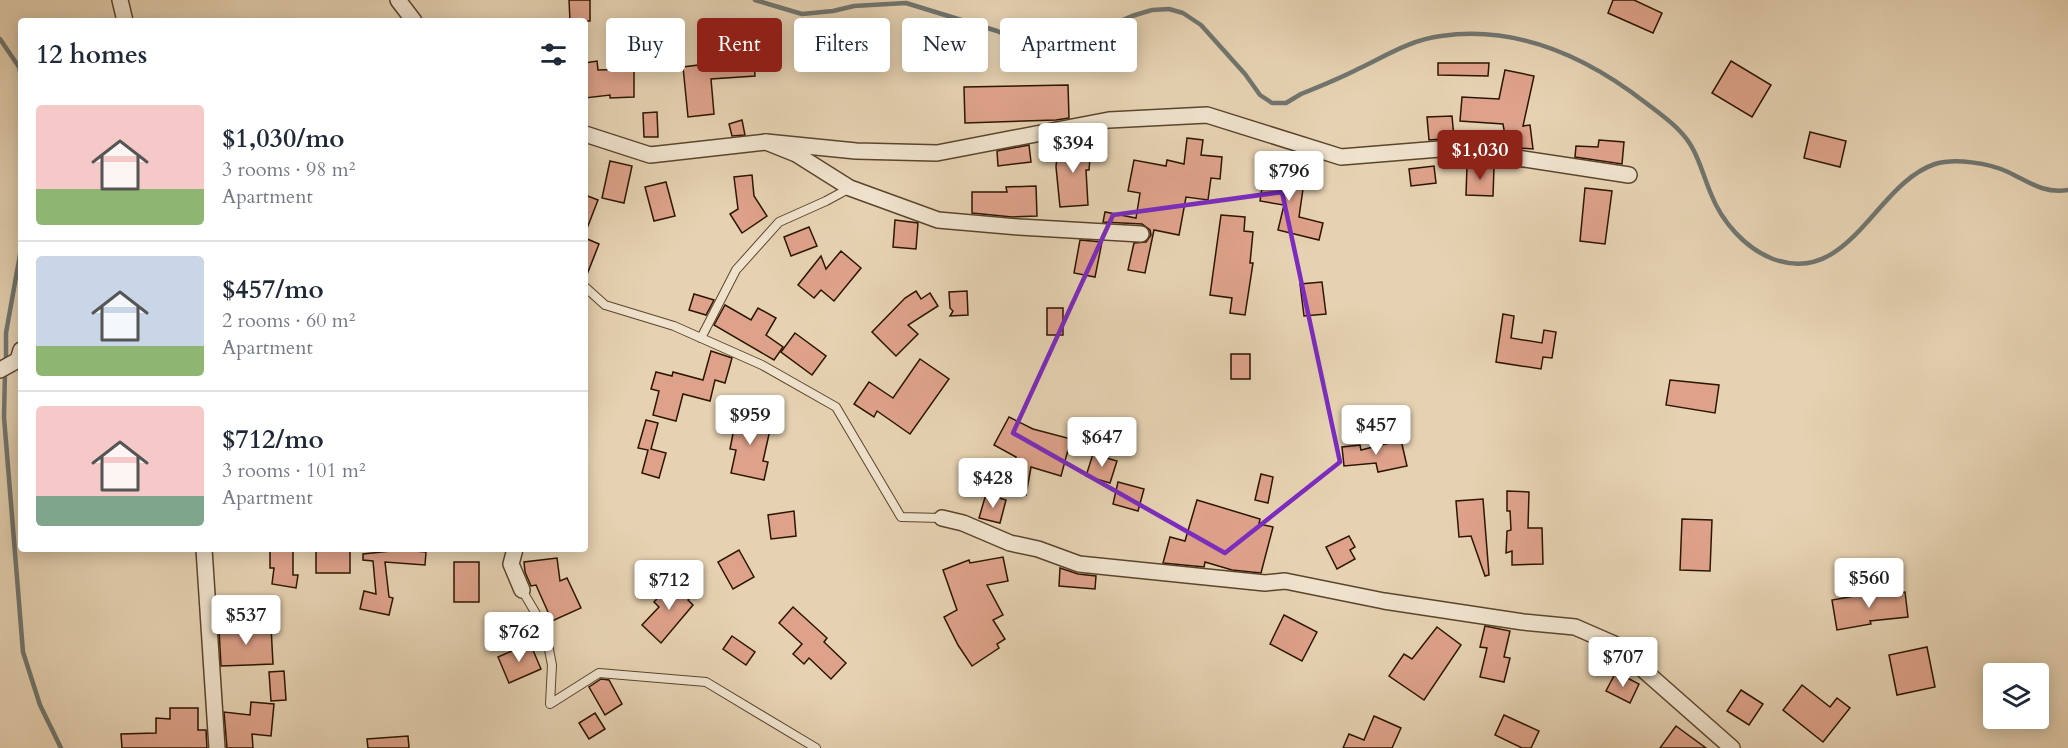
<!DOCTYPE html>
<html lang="en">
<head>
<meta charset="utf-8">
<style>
	:root { --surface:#fff; --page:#f6f6f7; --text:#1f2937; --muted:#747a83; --line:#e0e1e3; --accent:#8f2418 }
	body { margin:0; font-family:Cardo,serif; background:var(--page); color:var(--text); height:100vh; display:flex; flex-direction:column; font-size:22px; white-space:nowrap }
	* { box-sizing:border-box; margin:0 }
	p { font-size:20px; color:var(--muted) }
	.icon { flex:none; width:33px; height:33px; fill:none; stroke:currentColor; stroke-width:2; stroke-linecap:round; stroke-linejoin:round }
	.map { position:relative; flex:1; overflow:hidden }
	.sheet { position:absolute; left:18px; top:18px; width:570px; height:534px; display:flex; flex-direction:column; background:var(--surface); border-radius:6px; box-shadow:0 3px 15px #0003 }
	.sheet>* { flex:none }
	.hud { position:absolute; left:606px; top:18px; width:570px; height:54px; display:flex; gap:12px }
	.fabs { position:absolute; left:1983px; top:663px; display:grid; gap:12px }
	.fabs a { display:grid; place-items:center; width:66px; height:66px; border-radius:6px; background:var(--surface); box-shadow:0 3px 15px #0003; font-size:30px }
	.price { position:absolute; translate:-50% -51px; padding:0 14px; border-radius:6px; background:#fff; color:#222; font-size:20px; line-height:39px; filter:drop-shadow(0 2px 3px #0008) }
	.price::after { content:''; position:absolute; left:50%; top:36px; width:18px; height:14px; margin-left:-9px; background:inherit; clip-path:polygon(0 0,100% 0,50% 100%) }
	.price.active { background:var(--accent); color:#fff }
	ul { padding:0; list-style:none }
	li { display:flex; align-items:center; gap:18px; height:150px; padding:0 18px }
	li+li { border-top:2px solid var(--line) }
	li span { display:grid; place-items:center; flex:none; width:168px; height:120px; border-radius:6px; color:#555 }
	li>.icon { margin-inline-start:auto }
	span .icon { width:72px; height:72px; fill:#fffc; stroke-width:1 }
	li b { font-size:26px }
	h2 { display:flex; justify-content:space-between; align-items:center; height:72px; padding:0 18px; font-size:26px }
	.chip { padding:0 21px; border-radius:6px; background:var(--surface); box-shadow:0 3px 15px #0003; font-size:21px; line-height:54px }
	.chip.active { background:var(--accent); color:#fff }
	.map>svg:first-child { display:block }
</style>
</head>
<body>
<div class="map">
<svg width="2068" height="748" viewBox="0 0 2068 748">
	<rect width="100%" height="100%" fill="#e6d2b2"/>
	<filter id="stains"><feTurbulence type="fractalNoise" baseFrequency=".00333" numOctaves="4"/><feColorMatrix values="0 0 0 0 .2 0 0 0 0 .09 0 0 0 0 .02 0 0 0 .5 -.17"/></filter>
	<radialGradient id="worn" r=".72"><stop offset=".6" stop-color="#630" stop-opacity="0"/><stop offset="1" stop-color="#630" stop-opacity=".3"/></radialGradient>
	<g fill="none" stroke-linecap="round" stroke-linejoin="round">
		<g stroke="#70756f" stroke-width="4.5">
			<path d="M755 0 802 14 833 11 854 6 906 3 997 31 1024 43 1051 47 1069 43 1132 16 1152 10 1169 9 1183 13 1201 25 1245 74 1260 95 1272 103H1286L1301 94C1321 86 1341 78 1360 68 1385 56 1413 39 1441 36 1517 25 1587 57 1646 103 1664 117 1684 130 1694 151 1701 165 1705 180 1711 194 1722 222 1745 248 1773 259 1850 287 1875 184 1935 164 1955 158 1989 163 2008 172 2029 182 2044 194 2068 190"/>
			<path d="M0 39 19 67 21 76"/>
			<path d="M6 364V333L21 249"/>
			<path d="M5 372 4 417 23 652 40 705 61 748"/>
		</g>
	</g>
	<g fill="#dea28a" stroke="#2d1600" stroke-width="1.5">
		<path d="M569 0H590V21H570Z"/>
		<path d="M1613 0H1634L1662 13 1653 33 1608 13Z"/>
		<path d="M753 46 755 76 711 79 714 114 688 117 683 67 714 63 713 49Z"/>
		<path d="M597 61 598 70 634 69V97L610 98V95L585 98V63Z"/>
		<path d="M1731 61 1771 85 1752 117 1712 93Z"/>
		<path d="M1438 63H1489L1488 76 1438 75Z"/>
		<path d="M1505 70 1534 76 1523 126 1530 125 1533 149 1507 147 1503 124 1460 121 1462 97 1499 99Z"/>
		<path d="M1068 85 1069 118 1056 120 965 123 964 87Z"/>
		<path d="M657 112 658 137H644L643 113Z"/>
		<path d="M1452 116 1454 138 1429 140 1427 117Z"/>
		<path d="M742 120 745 135 732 136 729 124Z"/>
		<path d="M1810 132 1846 141 1840 167 1804 158Z"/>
		<path d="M1187 138 1203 140 1201 155 1222 157 1220 179 1211 178 1208 200 1186 197 1179 235 1154 230 1145 273 1128 270 1134 243 1146 242 1151 235 1150 230 1142 224 1103 222 1105 212 1136 218 1140 193 1128 191 1134 160 1166 166 1167 160 1184 164Z"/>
		<path d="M1599 140 1624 142 1622 164 1575 157 1576 146 1598 147Z"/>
		<path d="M1058 143 1091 146 1089 170H1086L1088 205 1060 207 1056 167Z"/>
		<path d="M1029 145 1031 162 998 166 997 151Z"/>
		<path d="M610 161 632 166 624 203 602 198Z"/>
		<path d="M1434 166 1436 183 1411 186 1409 169Z"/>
		<path d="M1467 166 1494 167 1493 196 1466 195Z"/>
		<path d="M1265 167 1298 172 1296 181 1304 182 1299 217 1323 223 1319 240 1278 230 1284 205 1260 201Z"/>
		<path d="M752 175 754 196 767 216 742 233 730 214 738 209 734 177Z"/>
		<path d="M666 182 675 216 654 221 645 187Z"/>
		<path d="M1036 186 1037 216 1012 217 972 213V192H1007L1006 187Z"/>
		<path d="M1585 188 1612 191 1605 244 1580 241Z"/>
		<path d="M585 195 598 200 586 231H585Z"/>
		<path d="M1221 215 1245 217 1244 231 1253 232 1250 263H1253L1245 315 1230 313 1232 298 1210 295Z"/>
		<path d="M895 220 918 223 916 249 893 247Z"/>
		<path d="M809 227 817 246 791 256 784 237Z"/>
		<path d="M585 238 599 244 586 277H585Z"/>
		<path d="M1080 240 1102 242 1095 277 1074 273Z"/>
		<path d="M841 251 861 268 834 301 821 290 814 298 798 285 821 256 826 269Z"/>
		<path d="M1322 282 1326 314 1304 316 1300 284Z"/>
		<path d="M916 291 921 299 930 293 938 306 908 325 918 334 896 356 872 332 905 298Z"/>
		<path d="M967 291 968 315 950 316 953 311 950 308 949 292Z"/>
		<path d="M694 294 714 300 706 315 689 310Z"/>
		<path d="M725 305 751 320 758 308 776 318 766 335 783 347 774 360 714 325Z"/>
		<rect x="1047" y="308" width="16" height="27"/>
		<path d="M1503 314 1514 316 1511 338 1542 343 1544 330 1556 332 1552 358 1543 357 1541 369 1496 362Z"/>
		<path d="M795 333 826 356 812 375 781 352Z"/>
		<path d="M711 351 732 358 725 383 715 380 710 401 683 394 676 421 653 415 659 391 651 389 656 372 672 376 673 372 703 380Z"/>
		<rect x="1231" y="354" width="19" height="25"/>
		<path d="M920 359 949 379 910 434 877 411 874 417 854 404 869 382 893 398Z"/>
		<path d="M1670 380 1719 385 1715 413 1666 405Z"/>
		<path d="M737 413 772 421 763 461 768 462 764 480 731 473 736 450 730 449Z"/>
		<path d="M1009 417 1033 429 1071 439 1061 476 1031 467 1026 495 1010 492 1016 457 994 445Z"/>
		<path d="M646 420 658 423 651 449 666 453 659 478 642 473 648 450 638 448Z"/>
		<path d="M1401 440 1407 466 1378 472 1376 463 1344 466 1342 447 1360 445 1361 450Z"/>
		<path d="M1093 454 1117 461 1110 483 1086 476Z"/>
		<path d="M1261 474 1273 477 1268 503 1255 500Z"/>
		<path d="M1118 482 1144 489 1138 511 1113 504Z"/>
		<path d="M1507 491 1529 492 1528 528H1542L1543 564 1512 565V551L1506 553 1507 531 1511 530 1510 511H1507Z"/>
		<path d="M986 494 1006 500 1000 523 979 518Z"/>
		<path d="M1483 499 1489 575 1485 576 1471 536 1459 537 1456 501Z"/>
		<path d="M1197 500 1260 519 1259 524 1273 527 1261 573 1232 570 1205 562 1204 567 1163 563 1170 537 1185 541Z"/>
		<path d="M794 511 796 536 771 539 768 515Z"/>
		<path d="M1682 519 1712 520 1710 571 1680 570Z"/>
		<path d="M1349 536 1355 547 1350 550 1355 559 1337 569 1326 547Z"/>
		<path d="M270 549H293V575H298L296 588 272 584 274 568H270Z"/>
		<rect x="316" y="549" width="34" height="24"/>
		<path d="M392 549H415V551L426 552 425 565 385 562 389 597 393 598 389 615 360 609 364 591 376 594 373 561 363 560V554L391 551Z"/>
		<path d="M739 550 754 577 733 589 718 562Z"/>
		<path d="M1003 557 1008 581 987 585 1003 615 993 620 1005 639 997 644 999 648 972 666 958 645 944 617 957 610 943 570 969 560 970 563Z"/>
		<path d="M557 558 560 581 567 578 581 608 552 621 536 585 531 586 525 572 524 562Z"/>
		<rect x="454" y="562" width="25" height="40"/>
		<path d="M1060 568 1078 574 1096 576 1095 589 1059 586Z"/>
		<path d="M679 581 694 594 688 600 693 605 661 643 642 625 659 607 654 602 668 587 671 589Z"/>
		<path d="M1905 592 1908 617 1870 621 1871 624 1837 630 1832 600 1866 594 1867 596Z"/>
		<path d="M793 607 827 638 824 642 846 663 831 679 809 658 804 664 793 654 802 644 779 623Z"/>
		<path d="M1284 615 1317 632 1302 661 1270 644Z"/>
		<path d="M271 626 273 664 221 666 219 630H222V627Z"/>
		<path d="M1485 626 1510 631 1504 657 1510 658 1504 682 1480 677 1487 648 1480 647Z"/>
		<path d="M1437 627 1461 645 1424 700 1389 676 1404 654 1412 659Z"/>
		<path d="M732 636 755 652 746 665 723 649Z"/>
		<path d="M530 643 541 669 509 683 498 657Z"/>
		<path d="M1927 647 1935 687 1897 695 1889 655Z"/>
		<path d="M284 671 286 700 271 701 269 672Z"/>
		<path d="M1616 672 1639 684 1630 703 1606 691Z"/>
		<path d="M601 679 609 680 622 704 605 715 589 687Z"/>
		<path d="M1802 685 1830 707 1837 698 1850 708 1823 742 1783 710Z"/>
		<path d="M1741 690 1763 704 1749 725 1727 711Z"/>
		<path d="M251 702 274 704 271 736 252 734 253 748H227L224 712 250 715Z"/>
		<path d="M170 708H198V730H206L207 748H122L121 734 156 733V718L170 719Z"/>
		<path d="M595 713 605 729 589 739 579 723Z"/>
		<path d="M1504 715 1539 731 1531 748H1522L1495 735Z"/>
		<path d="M1374 716 1401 728 1392 748H1343L1349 734 1364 740Z"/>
		<path d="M1676 726 1706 748H1660Z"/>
		<path d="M408 736 409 748H368L367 739Z"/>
	</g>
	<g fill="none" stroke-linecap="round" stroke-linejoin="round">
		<defs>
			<g id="lane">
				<path d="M585 287 605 305 674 326 762 365 836 407 901 517 942 518"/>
				<path d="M701 338 736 270 779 222 826 201 850 188"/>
				<path d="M522 590 545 629 552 665 550 704 599 673 706 682 816 748"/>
			</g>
			<g id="street">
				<path d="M120 0 125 21"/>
				<path d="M398 0 414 21"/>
				<path d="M585 134 650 155 766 142 796 154 850 188 938 220 1019 227 1141 234"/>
				<path d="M766 142 856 151 937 153 1109 120 1207 115 1341 157 1452 148 1629 175"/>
				<path d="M0 370 18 360 21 350"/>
				<path d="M942 518 963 523 1010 543 1038 549 1079 564 1265 583 1285 581 1384 601 1523 622 1575 627 1614 644 1732 748"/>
				<path d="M204 549 217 748"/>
				<path d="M515 549 511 564 522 590"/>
			</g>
		</defs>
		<use href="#lane" stroke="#5b452c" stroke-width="10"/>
		<use href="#street" stroke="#5b452c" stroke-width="18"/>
		<use href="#lane" stroke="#efe2cd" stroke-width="8"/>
		<use href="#street" stroke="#efe2cd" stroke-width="15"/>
	</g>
	<path fill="none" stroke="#7b2cbf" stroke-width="4.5" stroke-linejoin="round" d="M1282 192 1340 462 1225 553 1013 433 1113 215Z"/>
	<rect width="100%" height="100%" filter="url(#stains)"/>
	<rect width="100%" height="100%" fill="url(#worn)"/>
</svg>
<div class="fabs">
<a><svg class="icon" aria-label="layers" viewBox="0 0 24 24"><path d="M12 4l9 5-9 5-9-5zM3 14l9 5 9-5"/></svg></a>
</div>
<b class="price" style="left:1073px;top:174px">$394</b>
<b class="price active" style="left:1480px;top:181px">$1,030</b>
<b class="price" style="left:1289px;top:202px">$796</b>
<b class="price" style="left:750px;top:446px">$959</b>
<b class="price" style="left:1376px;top:456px">$457</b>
<b class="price" style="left:1102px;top:468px">$647</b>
<b class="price" style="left:993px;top:509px">$428</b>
<b class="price" style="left:1869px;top:609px">$560</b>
<b class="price" style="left:669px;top:611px">$712</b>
<b class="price" style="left:246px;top:646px">$537</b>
<b class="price" style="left:519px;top:663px">$762</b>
<b class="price" style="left:1623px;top:688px">$707</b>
<div class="hud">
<a class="chip">Buy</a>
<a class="chip active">Rent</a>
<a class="chip">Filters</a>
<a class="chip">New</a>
<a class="chip">Apartment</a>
</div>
<section class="sheet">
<h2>12 homes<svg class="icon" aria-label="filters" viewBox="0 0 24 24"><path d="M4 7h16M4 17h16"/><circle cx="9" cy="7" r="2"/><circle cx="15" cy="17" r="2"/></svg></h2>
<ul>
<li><span style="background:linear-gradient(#f6c9c9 70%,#8fb573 0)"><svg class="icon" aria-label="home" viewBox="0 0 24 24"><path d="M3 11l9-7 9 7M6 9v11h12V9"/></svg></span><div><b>$1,030/mo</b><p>3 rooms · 98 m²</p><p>Apartment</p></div></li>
<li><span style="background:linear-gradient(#c9d6e8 75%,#8fb573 0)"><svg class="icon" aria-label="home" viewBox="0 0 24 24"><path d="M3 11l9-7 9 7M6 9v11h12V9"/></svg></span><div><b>$457/mo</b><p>2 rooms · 60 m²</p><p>Apartment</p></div></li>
<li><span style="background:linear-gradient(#f6c9c9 75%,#7fa58c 0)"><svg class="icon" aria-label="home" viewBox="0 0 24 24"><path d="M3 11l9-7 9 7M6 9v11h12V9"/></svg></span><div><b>$712/mo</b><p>3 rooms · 101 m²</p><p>Apartment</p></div></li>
</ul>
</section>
</div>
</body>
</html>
